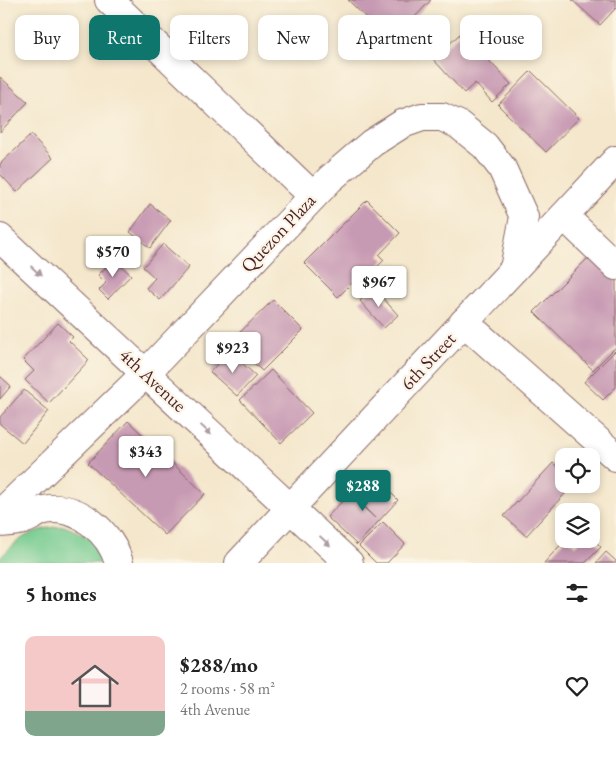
<!DOCTYPE html>
<html lang="en">
<head>
<meta charset="utf-8">
<style>
	:root { --surface:#fff; --page:#f2f2f2; --text:#222; --muted:#767676; --line:#e0e0e0; --accent:#0f766e }
	body { margin:0; font-family:"EB Garamond",serif; background:var(--page); color:var(--text); height:100vh; display:flex; flex-direction:column; font-size:19px; white-space:nowrap }
	* { box-sizing:border-box; margin:0 }
	p { font-size:16px; color:var(--muted) }
	.icon { flex:none; width:28px; height:28px; fill:none; stroke:currentColor; stroke-width:2; stroke-linecap:round; stroke-linejoin:round }
	.map { position:relative; height:563px; overflow:hidden }
	.sheet { display:flex; flex-direction:column; background:var(--surface); flex:1 }
	.sheet>* { flex:none }
	.guide { position:absolute; left:15px; top:15px; width:586px; height:45px; display:flex; gap:10px }
	.fabs { position:absolute; left:555px; top:448px; display:grid; gap:10px }
	.fabs a { display:grid; place-items:center; width:45px; height:45px; border-radius:10px; background:var(--surface); box-shadow:0 2px 8px #0003; font-size:25px }
	.price { position:absolute; translate:-50% -42px; padding:0 11px; border-radius:5px; background:#fff; color:#222; font-size:16px; line-height:32px; filter:drop-shadow(0 1px 2px #0008) }
	.price::after { content:''; position:absolute; left:50%; top:30px; width:15px; height:11px; margin-left:-8px; background:inherit; clip-path:polygon(0 0,100% 0,50% 100%) }
	.price.current { background:var(--accent); color:#fff }
	ul { padding:0; list-style:none }
	li { display:flex; align-items:center; gap:15px; height:125px; padding:0 25px }
	li+li { border-top:1px solid var(--line) }
	li span { display:grid; place-items:center; flex:none; width:140px; height:100px; border-radius:10px; color:#555 }
	li>.icon { margin-inline-start:auto }
	span .icon { width:60px; height:60px; fill:#fffc; stroke-width:1 }
	li b { font-size:21px }
	h2 { display:flex; justify-content:space-between; align-items:center; height:60px; padding:0 25px; font-size:21px }
	.tag { padding:0 18px; border-radius:10px; background:var(--surface); box-shadow:0 2px 8px #0003; font-size:18px; line-height:45px }
	.tag.current { background:var(--accent); color:#fff }
	.map>svg:first-child { display:block }
</style>
</head>
<body>
<div class="map">
<svg width="616" height="563" viewBox="0 0 616 563">
	<rect width="100%" height="100%" fill="#fcf5e5"/>
	<filter id="ink" filterUnits="userSpaceOnUse"><feTurbulence type="fractalNoise" baseFrequency=".02" numOctaves="2"/><feDisplacementMap in="SourceGraphic" scale="10" xChannelSelector="R" yChannelSelector="G"/><feConvolveMatrix kernelMatrix="1 2 1 2 8 2 1 2 1" color-interpolation-filters="sRGB"/></filter>
	<filter id="wash" filterUnits="userSpaceOnUse"><feTurbulence type="fractalNoise" baseFrequency=".0096" numOctaves="4" result="noise"/><feDisplacementMap in="SourceGraphic" scale="20" xChannelSelector="R" yChannelSelector="G"/><feGaussianBlur stdDeviation="1.12" result="paint"/><feColorMatrix in="noise" values="0 0 0 0 0 0 0 0 0 0 0 0 0 0 0 0 0 1.4 0 .05"/><feComposite in="paint" operator="in"/></filter>
	<g filter="url(#wash)">
		<rect width="100%" height="100%" fill="#f4e7cc"/>
		<path fill="#75cb90" stroke="#60755e" d="M64 526C88 536 95 539 106 563H0V558C22 535 33 529 64 526Z"/>
		<g id="blocks">
			<g fill="#c79ab3">
				<path d="M348 0H431L391 42Z"/>
				<path d="M572 0H616V8L600 25Z"/>
				<path d="M462 32 511 84 492 102 475 83 464 93 433 59Z"/>
				<path d="M531 71 579 118 546 152 498 105Z"/>
				<path d="M0 77 28 102 0 132Z"/>
				<path d="M31 135 53 158 17 192 0 174V164Z"/>
				<path d="M367 200 400 233 379 255 384 260 362 282 358 277 338 297 304 263Z"/>
				<path d="M150 204 171 220 150 248 130 232Z"/>
				<path d="M163 244 189 267 160 300 146 288 155 278 143 267Z"/>
				<path d="M591 255 616 280V347L593 370 534 312Z"/>
				<path d="M114 259 131 275 108 299 99 290 106 283 98 275Z"/>
				<path d="M374 288 398 315 384 328 360 301Z"/>
				<path d="M273 300 303 330 262 371 231 341Z"/>
				<path d="M58 323 73 337 69 341 89 360 49 403 25 380 34 371 23 360Z"/>
				<path d="M616 350V387L603 400 584 382Z"/>
				<path d="M229 351 256 376 237 396 210 372Z"/>
				<path d="M271 370 312 413 281 443 240 400Z"/>
				<path d="M0 376 11 386 0 399Z"/>
				<path d="M24 390 49 411 23 443 0 424V417Z"/>
				<path d="M128 421 205 494 165 535 88 463Z"/>
				<path d="M553 463 564 472V484H574L526 536 504 516Z"/>
				<path d="M379 481 398 500 357 545 327 517 349 494 375 518 359 502Z"/>
				<path d="M383 522 405 544 387 563H376L359 546Z"/>
				<path d="M591 537 601 547 585 563H544L566 539H568L575 546 582 539H591Z"/>
				<path d="M606 552 616 561V563H596Z"/>
			</g>
		</g>
	</g>
	<g filter="url(#ink)">
		<use href="#blocks" fill-opacity="0" stroke="#866563" stroke-width="1"/>
		<g fill="none" stroke-linecap="round" stroke-linejoin="round">
			<defs>
				<g id="minor">
					<path d="M109 0 313 196"/>
					<path d="M564 216 616 266"/>
					<path d="M0 238 349 563"/>
					<path d="M464 322 616 457"/>
					<path d="M0 514 145 374 330 179 372 143 402 124 422 117H442L459 125 485 146 502 168 524 217 514 269"/>
					<path d="M0 523C7 522 16 522 23 520 30 518 37 512 44 510 78 503 111 533 119 563"/>
					<path d="M239 563 616 160"/>
				</g>
			</defs>
			<use href="#minor" stroke="#866563" stroke-width="30"/>
			<use href="#minor" stroke="#fff" stroke-width="28"/>
		</g>
		<defs><path id="oneway-solid" d="M-6-.8H1V-3.2L6.5 0L1 3.2V.8H-6Z" transform="scale(1.25)"/></defs>
		<g fill="#ae9aa0">
			<use href="#oneway-solid" transform="translate(36 271) rotate(43)"/>
			<use href="#oneway-solid" transform="translate(206 430) rotate(43)"/>
			<use href="#oneway-solid" transform="translate(325 541) rotate(43)"/>
		</g>
	</g>
	<g text-anchor="middle" dominant-baseline="central" stroke-width="4.5" stroke-linejoin="round" paint-order="stroke">
		<g font-size="19" fill="#4a1f2b" stroke="#fcf5e5">
			<text transform="translate(278 233) rotate(-47)">Quezon Plaza</text>
			<text transform="translate(428 361) rotate(-47)">6th Street</text>
			<text transform="translate(153 380) rotate(43)">4th Avenue</text>
		</g>
	</g>
</svg>
<div class="fabs">
<a><svg class="icon" aria-label="locate" viewBox="0 0 24 24"><circle cx="12" cy="12" r="6"/><path d="M12 2v4M12 18v4M2 12h4M18 12h4"/></svg></a>
<a><svg class="icon" aria-label="layers" viewBox="0 0 24 24"><path d="M12 4l9 5-9 5-9-5zM3 14l9 5 9-5"/></svg></a>
</div>
<b class="price" style="left:113px;top:278px">$570</b>
<b class="price" style="left:379px;top:308px">$967</b>
<b class="price" style="left:233px;top:374px">$923</b>
<b class="price" style="left:146px;top:478px">$343</b>
<b class="price current" style="left:363px;top:512px">$288</b>
<div class="guide">
<a class="tag">Buy</a>
<a class="tag current">Rent</a>
<a class="tag">Filters</a>
<a class="tag">New</a>
<a class="tag">Apartment</a>
<a class="tag">House</a>
</div>
</div>
<section class="sheet">
<h2>5 homes<svg class="icon" aria-label="filters" viewBox="0 0 24 24"><path d="M4 7h16M4 17h16"/><circle cx="9" cy="7" r="2"/><circle cx="15" cy="17" r="2"/></svg></h2>
<ul>
<li><span style="background:linear-gradient(#f6c9c9 75%,#7fa58c 0)"><svg class="icon" aria-label="home" viewBox="0 0 24 24"><path d="M3 11l9-7 9 7M6 9v11h12V9"/></svg></span><div><b>$288/mo</b><p>2 rooms · 58 m²</p><p>4th Avenue</p></div><svg class="icon" aria-label="heart" viewBox="0 0 24 24"><path d="M12 20l-8-8c-3-5 5-10 8-4 3-6 11-1 8 4z"/></svg></li>
</ul>
</section>
</body>
</html>
